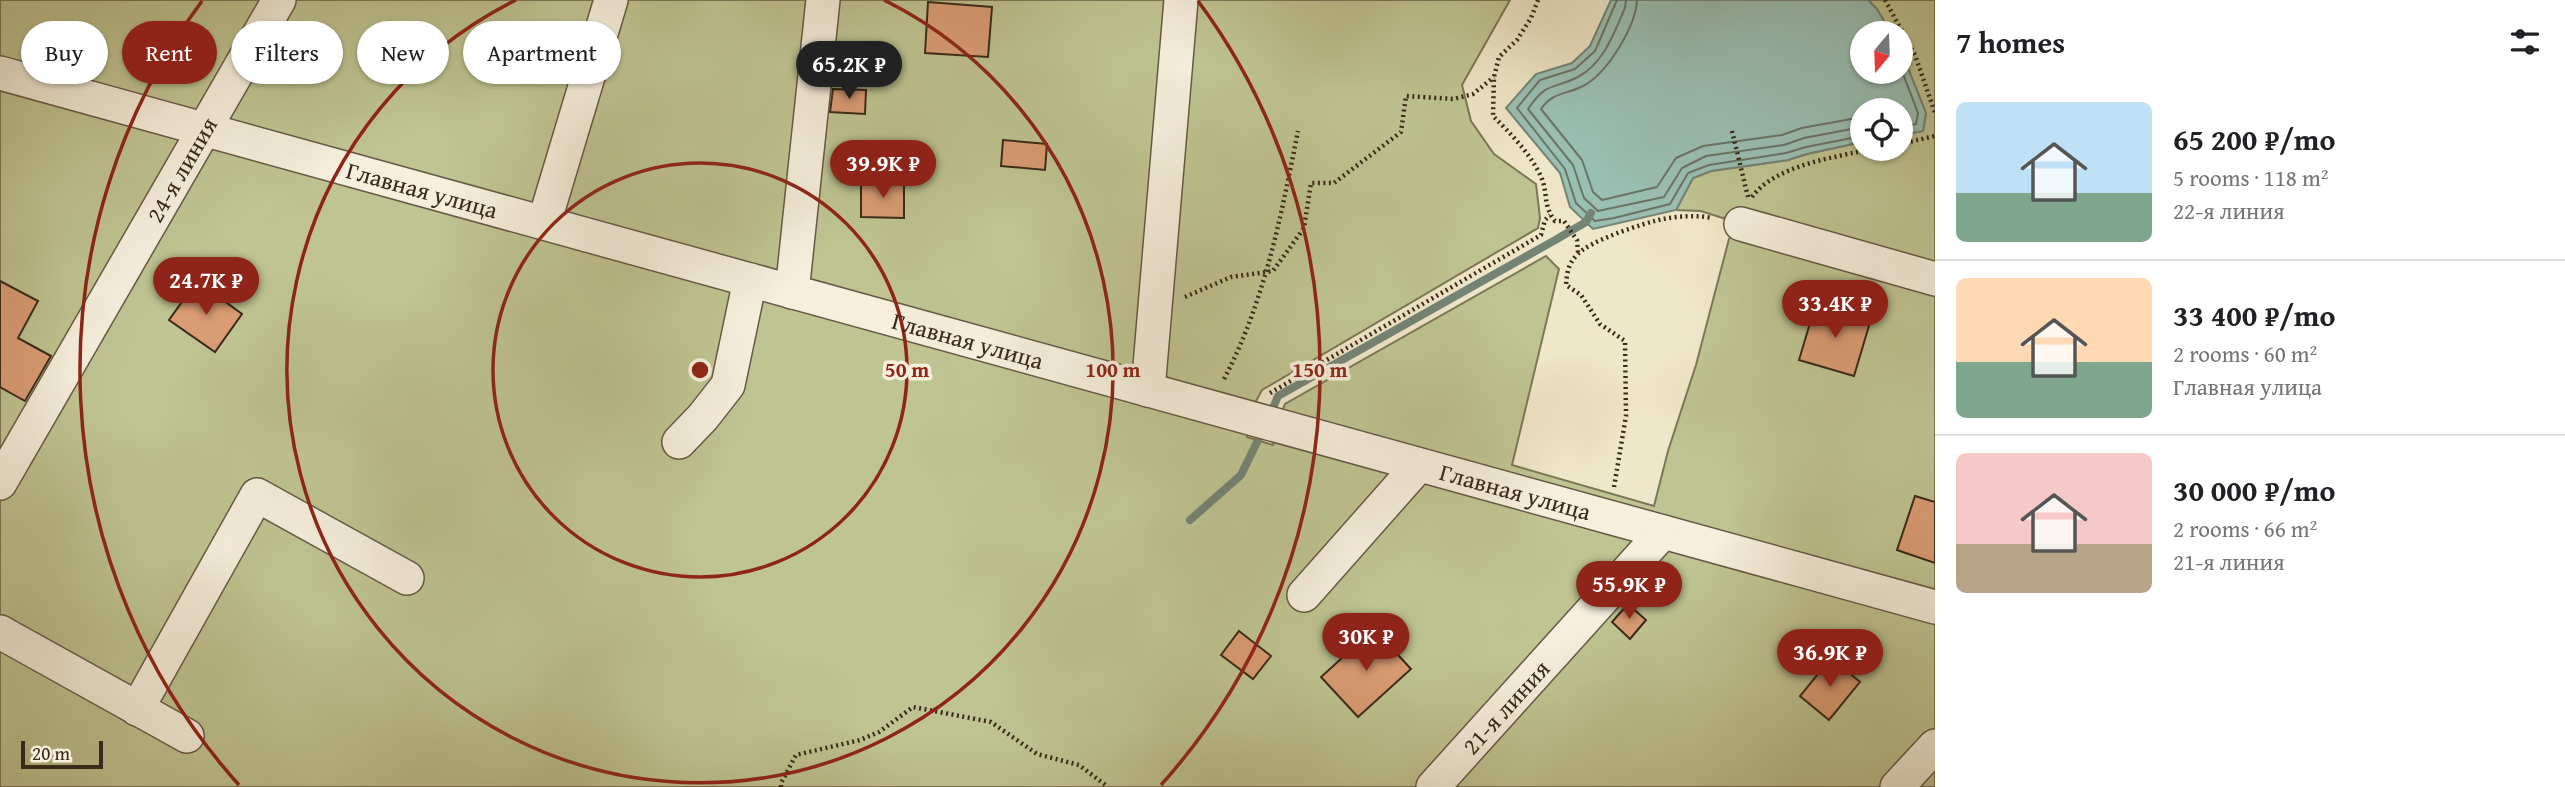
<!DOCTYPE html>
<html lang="en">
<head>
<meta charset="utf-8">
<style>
	:root { --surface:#fff; --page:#f6f6f6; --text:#202124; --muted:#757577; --line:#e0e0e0; --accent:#8f2418 }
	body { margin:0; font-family:"Gentium Book Plus",serif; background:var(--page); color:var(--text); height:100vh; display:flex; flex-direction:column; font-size:26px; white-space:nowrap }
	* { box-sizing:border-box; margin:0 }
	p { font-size:23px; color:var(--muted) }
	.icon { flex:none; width:38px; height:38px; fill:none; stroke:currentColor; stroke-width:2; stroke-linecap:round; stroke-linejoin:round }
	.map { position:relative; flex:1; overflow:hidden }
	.drawer { display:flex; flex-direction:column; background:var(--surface); width:630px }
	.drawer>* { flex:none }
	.hud { position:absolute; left:21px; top:21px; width:665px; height:63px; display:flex; gap:14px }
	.needle { width:46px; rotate:199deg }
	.fabs { position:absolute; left:1850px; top:21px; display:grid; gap:14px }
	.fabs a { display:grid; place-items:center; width:63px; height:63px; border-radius:50%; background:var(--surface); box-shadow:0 2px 5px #0004; font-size:35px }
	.scale { position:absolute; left:21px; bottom:18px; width:82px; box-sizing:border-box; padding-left:7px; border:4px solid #3a2a19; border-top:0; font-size:19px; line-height:24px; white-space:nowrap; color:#3a2a19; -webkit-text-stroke:5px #f5efdc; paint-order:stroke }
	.price { position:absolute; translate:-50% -60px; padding:0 16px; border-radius:24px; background:var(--accent); color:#fff; font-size:23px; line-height:46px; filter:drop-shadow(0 2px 4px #0008) }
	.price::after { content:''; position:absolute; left:50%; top:42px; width:21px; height:16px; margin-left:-10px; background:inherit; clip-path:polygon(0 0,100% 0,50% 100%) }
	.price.selected { background:#222; color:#fff }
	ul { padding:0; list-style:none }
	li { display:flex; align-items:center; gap:21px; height:175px; padding:0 21px }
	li+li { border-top:2px solid var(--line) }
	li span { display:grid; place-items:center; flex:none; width:196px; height:140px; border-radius:10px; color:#555 }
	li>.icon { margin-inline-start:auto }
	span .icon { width:84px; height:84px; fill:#fffc; stroke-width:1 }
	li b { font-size:30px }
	h2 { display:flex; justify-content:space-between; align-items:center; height:84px; padding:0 21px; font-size:30px }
	.pill { padding:0 24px; border-radius:32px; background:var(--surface); box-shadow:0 2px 5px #0004; font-size:24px; line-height:63px }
	.pill.selected { background:var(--accent); color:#fff }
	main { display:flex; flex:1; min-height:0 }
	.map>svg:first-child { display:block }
</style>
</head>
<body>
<main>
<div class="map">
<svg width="1935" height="787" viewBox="0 0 1935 787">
	<rect width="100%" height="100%" fill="#efe7c9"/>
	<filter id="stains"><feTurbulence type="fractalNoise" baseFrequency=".00286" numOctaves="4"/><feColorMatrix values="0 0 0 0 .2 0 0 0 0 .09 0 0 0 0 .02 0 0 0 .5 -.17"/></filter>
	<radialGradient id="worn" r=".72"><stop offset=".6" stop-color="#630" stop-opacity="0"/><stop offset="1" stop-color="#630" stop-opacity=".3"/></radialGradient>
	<path fill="#bfc492" stroke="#7c7756" stroke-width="2" d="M0 0H1510L1462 85 1471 121 1494 154 1536 184 1540 218 1538 228 1262 390 1255 403 1247 437 1273 445 1276 425 1285 404 1546 256 1559 269 1512 465 1654 506 1668 451 1696 365 1729 239 1741 224 1701 211 1676 210 1693 178 1711 171 1788 160 1807 154 1862 142V149H1900L1901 135 1923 131 1926 113 1901 51 1900 33H1891L1877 9 1868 0H1935V787H0Z"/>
	<path fill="#9ac0b3" stroke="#748475" stroke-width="2" d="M1611 0H1868L1877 9 1891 33H1862V72H1900L1901 51 1926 113 1923 131 1901 135 1900 110H1862V142L1807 154 1788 160 1711 171 1693 178 1676 210 1593 229 1570 207 1560 173 1506 108 1536 74 1572 63 1590 46Z"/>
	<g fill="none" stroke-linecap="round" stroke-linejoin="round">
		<g stroke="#6a7566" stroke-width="2">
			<path d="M1617 0 1595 51 1575 69 1540 80 1517 108 1565 169 1576 203 1595 221 1614 218 1670 204 1688 173 1709 165 1786 153 1806 147 1862 136"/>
			<path d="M1626 0 1625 8C1614 33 1604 63 1578 77 1553 90 1548 80 1528 109L1573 165 1584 198 1598 211 1664 197 1682 168 1706 156 1784 145 1804 138 1862 127"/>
			<path d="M1637 0C1636 26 1607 74 1583 86 1566 95 1554 91 1541 109L1582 160 1593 192 1602 200 1657 187 1676 158 1703 146 1782 135 1802 128 1862 117"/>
			<path d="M1900 66 1918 113 1916 124 1900 127"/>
		</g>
		<g stroke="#748475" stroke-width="8">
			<path d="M1271 413 1278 396 1557 239 1586 222 1591 213"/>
			<path d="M1190 520 1241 475 1261 434"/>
		</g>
	</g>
	<g fill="#da9c74" stroke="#3a2a19" stroke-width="2">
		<path d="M928 2 992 7 988 57 925 53Z"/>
		<path d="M833 89 866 90 865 114 830 112Z"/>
		<path d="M1003 140 1047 144 1045 170 1001 166Z"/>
		<path d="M861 183H904V218L861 217Z"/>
		<path d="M0 281 38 301 18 338 51 356 25 401 0 387Z"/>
		<path d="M197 281 242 314 215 352 169 320Z"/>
		<path d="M1816 303 1871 319 1854 376 1799 360Z"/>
		<path d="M1915 496 1935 502V563L1897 550Z"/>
		<path d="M1628 604 1646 620 1630 639 1612 622Z"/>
		<path d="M1374 629 1411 669 1358 717 1321 677Z"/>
		<path d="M1239 631 1271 656 1253 679 1221 655Z"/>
		<path d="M1831 658 1860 682 1829 720 1800 696Z"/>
	</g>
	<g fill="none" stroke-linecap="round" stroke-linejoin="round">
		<defs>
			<g id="street">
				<path id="s1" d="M0 73 1935 607"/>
				<path d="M544 223 611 0"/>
				<path d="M1741 224 1935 279"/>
				<path d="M792 292 823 0"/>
				<path d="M1148 390 1181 0"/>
				<path d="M679 442 703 417 728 385 750 280"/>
				<path id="s2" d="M0 483 279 0"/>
				<path d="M1304 595 1419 465"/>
				<path d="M0 632 187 736"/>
				<path d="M137 709 257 495 407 578"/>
				<path id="s3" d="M1433 787 1663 532"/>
				<path d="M1897 787 1935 746"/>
			</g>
		</defs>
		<use href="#street" stroke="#675945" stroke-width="36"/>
		<g stroke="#3a2a19" stroke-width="4.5" stroke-dasharray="2 3.5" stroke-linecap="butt">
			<path d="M1538 0 1531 18 1517 40 1499 57 1494 77 1493 116C1510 133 1532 155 1542 179 1548 195 1543 206 1555 221H1564L1577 240 1578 252"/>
			<path d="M1885 0 1915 55 1935 113"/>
			<path d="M1732 131 1748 197"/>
			<path d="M1900 144 1935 136"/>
			<path d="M1752 197C1775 165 1836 157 1872 149"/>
			<path d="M1185 297 1231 277 1273 271 1304 228 1311 183H1334L1401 132 1406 96 1454 99 1473 94 1494 77"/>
			<path d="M1224 379C1265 301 1281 216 1298 131"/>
			<path d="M1270 393 1541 235 1545 220 1550 215"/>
			<path d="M1614 487 1626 416 1625 341 1600 324 1581 295 1566 285C1567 273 1568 264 1577 255 1588 241 1644 223 1663 219 1679 216 1697 215 1713 218"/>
			<path d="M781 787V783L796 755 860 740 879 732 913 707 991 722 1037 754 1079 765 1108 787"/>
		</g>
		<use href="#street" stroke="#f5efdc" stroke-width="33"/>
	</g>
	<g fill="none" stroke="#8f2418" stroke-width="3.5">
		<circle cx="700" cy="370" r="207"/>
		<path d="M884 0A413 413 0 1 1 516 0"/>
		<path d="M239 785A620 620 0 0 1 202 1M1198 1A620 620 0 0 1 1161 785"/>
	</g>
	<g text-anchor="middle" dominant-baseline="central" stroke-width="7" stroke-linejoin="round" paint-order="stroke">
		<g font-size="24" fill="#3a2a19" stroke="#f5efdc">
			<text stroke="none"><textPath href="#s2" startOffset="362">24-я линия</textPath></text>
			<text stroke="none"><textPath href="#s1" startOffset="438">Главная улица</textPath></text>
			<text stroke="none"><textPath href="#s1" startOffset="1004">Главная улица</textPath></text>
			<text stroke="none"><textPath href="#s1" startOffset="1572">Главная улица</textPath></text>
			<text stroke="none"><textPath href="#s3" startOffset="108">21-я линия</textPath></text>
		</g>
	</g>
	<circle cx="700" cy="370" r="10" fill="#8f2418" stroke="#f5efdc" stroke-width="3.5"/>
	<g font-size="21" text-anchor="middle" font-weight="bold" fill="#8f2418" stroke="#f5efdc" stroke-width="7" stroke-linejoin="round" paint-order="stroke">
		<text x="907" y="377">50 m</text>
		<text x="1113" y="377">100 m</text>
		<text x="1320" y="377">150 m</text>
	</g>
	<rect width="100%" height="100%" filter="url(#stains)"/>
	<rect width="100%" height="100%" fill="url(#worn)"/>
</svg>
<div class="fabs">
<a><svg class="needle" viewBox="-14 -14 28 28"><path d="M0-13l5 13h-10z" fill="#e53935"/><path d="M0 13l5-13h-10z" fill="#757577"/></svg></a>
<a><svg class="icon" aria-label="locate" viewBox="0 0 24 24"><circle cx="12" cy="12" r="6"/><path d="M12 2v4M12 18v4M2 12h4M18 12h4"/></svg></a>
</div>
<div class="scale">20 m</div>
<b class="price selected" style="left:849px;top:101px">65.2K ₽</b>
<b class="price" style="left:883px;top:200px">39.9K ₽</b>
<b class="price" style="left:206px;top:317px">24.7K ₽</b>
<b class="price" style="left:1835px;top:340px">33.4K ₽</b>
<b class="price" style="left:1629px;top:621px">55.9K ₽</b>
<b class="price" style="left:1366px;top:673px">30K ₽</b>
<b class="price" style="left:1830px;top:689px">36.9K ₽</b>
<div class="hud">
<a class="pill">Buy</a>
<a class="pill selected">Rent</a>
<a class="pill">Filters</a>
<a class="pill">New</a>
<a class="pill">Apartment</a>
</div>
</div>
<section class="drawer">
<h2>7 homes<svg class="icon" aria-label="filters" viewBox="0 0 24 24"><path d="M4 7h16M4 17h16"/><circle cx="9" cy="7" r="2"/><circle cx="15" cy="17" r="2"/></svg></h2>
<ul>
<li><span style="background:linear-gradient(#bfe0f5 65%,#7fa58c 0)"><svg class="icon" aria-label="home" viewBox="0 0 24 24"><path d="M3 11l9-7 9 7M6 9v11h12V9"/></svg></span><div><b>65 200 ₽/mo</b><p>5 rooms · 118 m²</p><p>22-я линия</p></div></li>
<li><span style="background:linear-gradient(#ffd9b3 60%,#7fa58c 0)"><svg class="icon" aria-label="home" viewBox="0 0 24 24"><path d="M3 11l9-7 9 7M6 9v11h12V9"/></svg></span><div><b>33 400 ₽/mo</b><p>2 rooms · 60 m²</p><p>Главная улица</p></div></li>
<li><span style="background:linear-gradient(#f6c9c9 65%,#b9a48a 0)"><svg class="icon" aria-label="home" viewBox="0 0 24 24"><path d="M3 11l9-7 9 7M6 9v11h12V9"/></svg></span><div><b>30 000 ₽/mo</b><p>2 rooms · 66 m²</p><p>21-я линия</p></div></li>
</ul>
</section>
</main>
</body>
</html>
